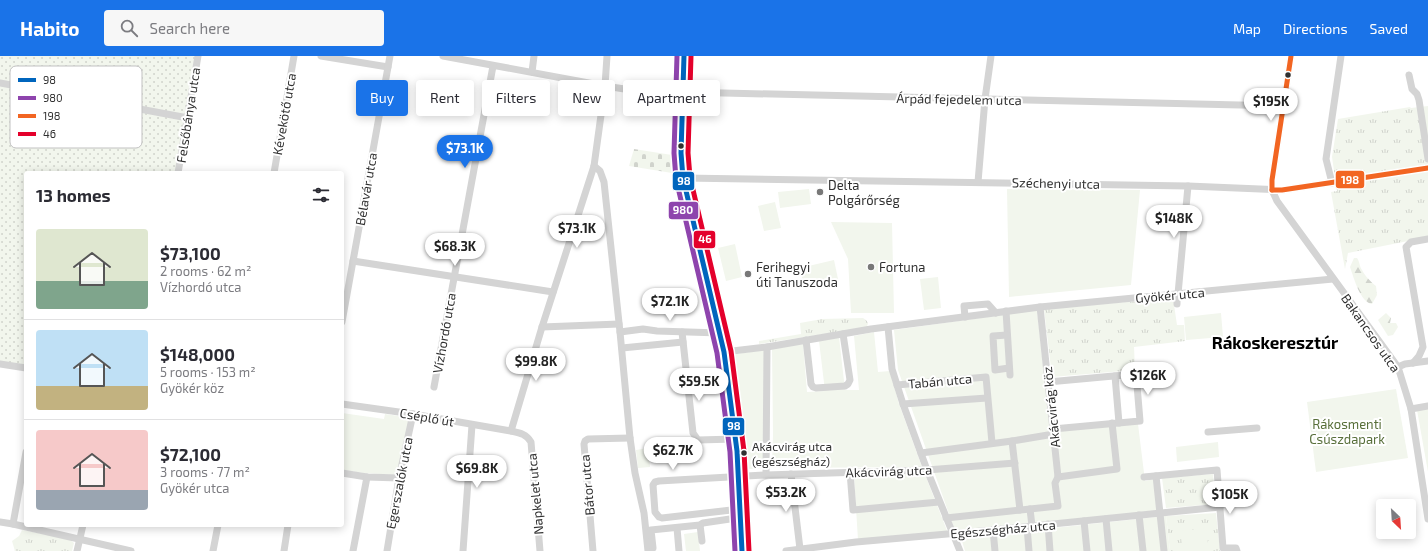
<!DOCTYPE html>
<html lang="en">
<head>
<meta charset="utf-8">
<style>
	:root { --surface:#fff; --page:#f7f7f7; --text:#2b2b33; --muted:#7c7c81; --line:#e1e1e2; --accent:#1a73e8 }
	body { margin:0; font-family:"Exo 2",sans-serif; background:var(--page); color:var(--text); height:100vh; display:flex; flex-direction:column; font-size:15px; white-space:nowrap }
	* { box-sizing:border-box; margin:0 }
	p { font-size:13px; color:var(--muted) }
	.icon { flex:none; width:22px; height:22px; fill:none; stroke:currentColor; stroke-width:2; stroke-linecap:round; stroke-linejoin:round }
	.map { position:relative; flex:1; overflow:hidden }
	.details { position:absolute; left:24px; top:115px; width:320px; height:356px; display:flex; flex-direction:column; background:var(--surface); border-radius:4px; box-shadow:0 2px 10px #0003 }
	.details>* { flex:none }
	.guide { position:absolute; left:356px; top:24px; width:380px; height:36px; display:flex; gap:8px }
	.needle { width:26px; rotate:155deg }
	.controls { position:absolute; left:1376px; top:443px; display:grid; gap:8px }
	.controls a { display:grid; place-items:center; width:40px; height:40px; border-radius:4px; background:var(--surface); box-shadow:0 2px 10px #0003; font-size:20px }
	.price { position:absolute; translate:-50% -34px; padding:0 9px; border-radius:14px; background:#fff; color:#222; font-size:13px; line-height:26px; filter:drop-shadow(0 1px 2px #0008) }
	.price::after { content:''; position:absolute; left:50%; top:24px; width:12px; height:9px; margin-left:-6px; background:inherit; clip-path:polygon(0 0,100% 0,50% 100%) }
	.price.active { background:var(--accent); color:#fff }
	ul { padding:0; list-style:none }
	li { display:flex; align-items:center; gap:12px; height:100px; padding:0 12px }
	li+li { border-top:1px solid var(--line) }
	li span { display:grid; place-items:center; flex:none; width:112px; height:80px; border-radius:4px; color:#555 }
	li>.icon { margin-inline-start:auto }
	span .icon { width:48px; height:48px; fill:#fffc; stroke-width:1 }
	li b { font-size:17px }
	h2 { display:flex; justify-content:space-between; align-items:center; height:48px; padding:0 12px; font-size:17px }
	.pill { padding:0 14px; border-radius:4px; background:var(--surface); box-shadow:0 2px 10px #0003; font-size:14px; line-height:36px }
	.pill.active { background:var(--accent); color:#fff }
	header { display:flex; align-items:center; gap:24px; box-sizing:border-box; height:56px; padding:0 20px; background:var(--accent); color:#fff }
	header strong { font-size:19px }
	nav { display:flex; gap:22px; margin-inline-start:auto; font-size:14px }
	.search { width:280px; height:36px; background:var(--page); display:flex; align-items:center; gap:10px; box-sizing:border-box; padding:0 14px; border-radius:4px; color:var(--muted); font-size:15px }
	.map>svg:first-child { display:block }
</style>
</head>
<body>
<header>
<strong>Habito</strong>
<div class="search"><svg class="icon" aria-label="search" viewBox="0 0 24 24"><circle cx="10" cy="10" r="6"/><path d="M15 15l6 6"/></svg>Search here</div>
<nav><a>Map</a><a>Directions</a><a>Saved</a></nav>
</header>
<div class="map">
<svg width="1428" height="495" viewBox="0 0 1428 495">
	<defs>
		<pattern id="grass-tufts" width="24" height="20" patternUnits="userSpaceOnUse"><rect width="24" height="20" fill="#f2f6ed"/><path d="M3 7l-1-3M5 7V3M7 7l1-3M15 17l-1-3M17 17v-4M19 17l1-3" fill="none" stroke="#d0d3cc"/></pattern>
		<pattern id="forest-firs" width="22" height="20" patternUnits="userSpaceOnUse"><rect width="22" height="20" fill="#f2f6ed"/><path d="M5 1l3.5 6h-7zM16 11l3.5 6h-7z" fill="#d0d3cc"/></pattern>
		<pattern id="cemetery-stones" width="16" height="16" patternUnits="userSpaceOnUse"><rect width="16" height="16" fill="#f2f6ed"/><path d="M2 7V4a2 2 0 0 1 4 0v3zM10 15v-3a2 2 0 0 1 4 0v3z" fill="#d0d3cc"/></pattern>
		<pattern id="garden-dots" width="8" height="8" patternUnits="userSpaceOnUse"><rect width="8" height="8" fill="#f2f6ed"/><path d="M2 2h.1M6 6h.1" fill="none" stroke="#d0d3cc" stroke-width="1.8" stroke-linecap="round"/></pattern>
	</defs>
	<rect width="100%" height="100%" fill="#fff"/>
	<g fill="url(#grass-tufts)">
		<path d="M1428 50V181L1348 197 1345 213 1331 136 1337 135 1332 101 1338 63 1410 51 1411 52Z"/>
		<path d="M1173 242 1177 269H1184L1185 285 1134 291 1135 314 1052 321 1044 253Z"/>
		<path d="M863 262 866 264 868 267 867 271 864 272 759 288V285L801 278 800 267 822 263Z"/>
		<path d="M1213 418 1216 448 1166 452 1162 422Z"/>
		<path d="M1216 457 1220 495H1234H1170L1166 460Z"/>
		<path d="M22 474 69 483 74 487 72 495H15L12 485 19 480Z"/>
	</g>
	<g fill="url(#forest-firs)">
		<path d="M1354 202H1357C1360 206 1359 210 1362 214 1365 220 1371 226 1376 230L1377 239 1372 248C1360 246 1354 222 1350 211Z"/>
		<path d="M1386 257 1391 262 1390 267H1396L1398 271 1393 279 1388 280 1378 264Z"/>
	</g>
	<path fill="url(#cemetery-stones)" d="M634 93 672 99V117L629 110Z"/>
	<g fill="#f2f6ed">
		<path d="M809 133 811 148 780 152 778 136Z"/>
		<path d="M1007 133 1140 134 1131 229 1009 241Z"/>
		<path d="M775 146 781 172 764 175 758 150Z"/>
		<path d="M831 166 892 167 894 257H851L848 203Z"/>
		<path d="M735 188 742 221 726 225 718 192Z"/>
		<path d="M834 204 838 223 804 231 800 212Z"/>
		<path d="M938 221 941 252 924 254 920 223Z"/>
		<path d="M1037 254 1050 375 1138 368 1145 425 1154 423 1157 455 958 474 954 472 898 314 894 274Z"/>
		<path d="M1221 257 1223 281 1186 284 1184 261Z"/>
		<path d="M874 276 878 316 890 315 899 348 922 411 772 412 773 379 772 292 803 288 807 336 825 335 819 285 839 281 845 334H859L854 280Z"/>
		<path d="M763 294 765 295 764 412 750 413 747 412 745 390 741 379 730 299Z"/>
		<path d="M1396 333 1408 402 1316 416 1307 346Z"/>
		<path d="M1428 352V416L1417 354Z"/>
		<path d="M342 357 384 363 385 358 399 360 409 365 397 419 364 417 342 414Z"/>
		<path d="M1218 386 1219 401 1177 406 1176 391Z"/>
		<path d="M648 392 650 411 638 412 636 394Z"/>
		<path d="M924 416 948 477 858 484 854 419Z"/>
		<path d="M1166 460 1170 495H965L961 482Z"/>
		<path d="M1206 472 1209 495H1183L1180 475Z"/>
		<path d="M698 476 700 495H686L684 478Z"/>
	</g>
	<path fill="url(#garden-dots)" d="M0 0H198L178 117H26V312L0 308Z"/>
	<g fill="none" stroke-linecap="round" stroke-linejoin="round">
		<g stroke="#d4d4d4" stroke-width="7">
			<path d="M321 0 388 11"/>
			<path d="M443 0 605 30 683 42"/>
			<path d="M1291 0 1272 124V134L1277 145 1398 311 1411 353 1428 463"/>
			<path d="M532 16 534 0"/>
			<path d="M1409 19 1412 33 1417 38 1419 44 1428 103"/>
			<path d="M0 27 188 62"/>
			<path d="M683 36 1283 50"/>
			<path d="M594 110 600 115 604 126 620 276 630 382 635 417 644 457 648 495"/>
			<path d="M178 117 198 0"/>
			<path d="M274 117 294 0"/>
			<path d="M683 122 1188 130 1282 134 1428 112"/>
			<path d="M978 126 985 43 991 0"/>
			<path d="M1332 127 1326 103 1341 0"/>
			<path d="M353 205 553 236"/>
			<path d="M1178 238 1188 130"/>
			<path d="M1177 248V238"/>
			<path d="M1006 255 1010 319"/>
			<path d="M965 261 964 250 988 248 996 257"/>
			<path d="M342 266 390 0"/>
			<path d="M542 271 619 268"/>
			<path d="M888 271 892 313 903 348 927 414 960 495"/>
			<path d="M620 276 643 273 657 275 720 277"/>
			<path d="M682 276 693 377 698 384 735 383"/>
			<path d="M1007 279 993 280 995 314 1009 312"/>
			<path d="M806 284 811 328 813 331 816 332 845 330 848 328 850 324 843 278"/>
			<path d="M622 292 683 286"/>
			<path d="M724 296 767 291 871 273 1040 251 1333 223"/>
			<path d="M1413 307 1419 300 1423 291 1406 191 1411 186 1428 183"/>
			<path d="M0 308 26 312"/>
			<path d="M1398 311 1405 308 1428 305"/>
			<path d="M1115 320 1119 367"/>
			<path d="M1048 326 1168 315"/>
			<path d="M897 329 986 321 992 387"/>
			<path d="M434 331 493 10"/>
			<path d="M342 348 413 358 511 375C520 377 526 378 531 386L540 495"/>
			<path d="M903 348 987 342"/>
			<path d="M1411 353 1428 350"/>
			<path d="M1053 373 1140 365 1136 317"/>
			<path d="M511 375 542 271 594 110 605 30 607 0"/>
			<path d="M1208 376 1257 372"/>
			<path d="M1012 385 1020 454"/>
			<path d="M921 397 1012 385 1054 378"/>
			<path d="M850 416 853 454 939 446"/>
			<path d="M342 417 367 421 399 422"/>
			<path d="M791 418 800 493"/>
			<path d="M766 419 767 291"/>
			<path d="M1156 420 1164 495"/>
			<path d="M1058 421 1117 413 1112 367"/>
			<path d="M1144 421 1217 414 1223 492H1236L1237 495"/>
			<path d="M740 453 662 462 659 461 655 456 653 429 655 426 659 425 766 419 927 414 1015 407"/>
			<path d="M1030 453 1032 470"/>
			<path d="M1139 459 1143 495"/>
			<path d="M946 462 1058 450 1055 427 1058 421 1040 251"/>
			<path d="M1106 463 1109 495"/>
			<path d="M1084 465 1087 495"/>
			<path d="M0 466 13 468 131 495"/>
			<path d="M13 468 26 396"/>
			<path d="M1048 468 1050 495"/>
			<path d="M700 469 702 485"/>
			<path d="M1027 471 1029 495"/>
			<path d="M677 472 679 495"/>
			<path d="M993 474 995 495"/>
			<path d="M653 492 651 474 700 469 703 467 730 463"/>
			<path d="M77 495 83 469"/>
			<path d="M213 495 218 469"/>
			<path d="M284 495 288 469"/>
			<path d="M353 495 367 421"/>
			<path d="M387 495 399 422 413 358"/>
			<path d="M463 495 472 369"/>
			<path d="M593 495 584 388 585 385 588 383 630 382"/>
			<path d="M786 495 856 486 993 474 1220 451"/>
		</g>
		<path stroke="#c8c8c8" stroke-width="9" d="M684 0 681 97 683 122 709 230 724 296 737 395 742 495"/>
		<defs>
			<path id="bus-1" d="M684 0 681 97 683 122 724 296 737 395 742 495"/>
			<path id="bus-2" d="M677 0 674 97 676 123 717 297 730 396 735 495"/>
			<g id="bus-3">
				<path d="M1272 134H1282L1428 112"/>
				<path d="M1272 134V124L1291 0"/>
			</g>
			<path id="bus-4" d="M691 0 688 97 690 121 731 295 744 395 749 495"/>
		</defs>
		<use href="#bus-1" stroke="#fff" stroke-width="8"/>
		<use href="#bus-2" stroke="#fff" stroke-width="8"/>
		<use href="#bus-3" stroke="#fff" stroke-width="8"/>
		<use href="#bus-4" stroke="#fff" stroke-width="8"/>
		<use href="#bus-1" stroke="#0065bd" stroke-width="5"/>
		<use href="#bus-2" stroke="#8e44ad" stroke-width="5"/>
		<use href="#bus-3" stroke="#f26522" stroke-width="5"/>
		<use href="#bus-4" stroke="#e4002b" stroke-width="5"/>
	</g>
	<g fill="#303030" stroke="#fff" stroke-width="1.5">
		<circle cx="1288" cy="19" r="3.5"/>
		<circle cx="681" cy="90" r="3.5"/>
		<circle cx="744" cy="397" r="3.5"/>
	</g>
	<g fill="#787878" stroke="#fff" stroke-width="1.5">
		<circle cx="820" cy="136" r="4"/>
		<circle cx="871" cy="211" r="4"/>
		<circle cx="748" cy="218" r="4"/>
	</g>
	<g text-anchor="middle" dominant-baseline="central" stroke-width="4" stroke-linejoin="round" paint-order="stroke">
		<g font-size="12" fill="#303030" stroke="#fff" text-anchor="start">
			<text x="752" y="390">Akácvirág utca<tspan x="752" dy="15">(egészségház)</tspan></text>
		</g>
		<g font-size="13" fill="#303030" stroke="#fff">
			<text transform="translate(959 43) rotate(1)">Árpád fejedelem utca</text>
			<text transform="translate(284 58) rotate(-80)">Kévekötő utca</text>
			<text transform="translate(188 59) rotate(-81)">Felsőbánya utca</text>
			<text transform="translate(1056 127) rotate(1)">Széchenyi utca</text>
			<text transform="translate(366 133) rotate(-80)">Bélavár utca</text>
			<text transform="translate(1170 239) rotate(-5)">Gyökér utca</text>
			<text transform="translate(444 277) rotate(-80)">Vízhordó utca</text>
			<text transform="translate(1371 277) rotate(55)">Bakancsos utca</text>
			<text transform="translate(940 325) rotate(-5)">Tabán utca</text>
			<text transform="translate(1051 351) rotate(-96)">Akácvirág köz</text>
			<text transform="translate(427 361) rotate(10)">Cséplő út</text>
			<text transform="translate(889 415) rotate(-2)">Akácvirág utca</text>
			<text transform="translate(399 427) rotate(-79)">Egerszalók utca</text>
			<text transform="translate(587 429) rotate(-95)">Bátor utca</text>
			<text transform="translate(535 438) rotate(-95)">Napkelet utca</text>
			<text transform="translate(1003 473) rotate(-5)">Egészségház utca</text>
		</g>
		<g font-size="13" fill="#303030" stroke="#fff" text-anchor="start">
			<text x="828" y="129">Delta<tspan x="828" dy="15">Polgárőrség</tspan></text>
			<text x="756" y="211">Ferihegyi<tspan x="756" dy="15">úti Tanuszoda</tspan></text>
			<text x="879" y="211">Fortuna</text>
		</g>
		<g font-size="13" fill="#586f3a" stroke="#fff">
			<text x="1347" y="368">Rákosmenti<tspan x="1347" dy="15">Csúszdapark</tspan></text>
		</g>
		<g font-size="17" font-weight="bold" fill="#000" stroke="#fff">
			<text x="1275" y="286">Rákoskeresztúr</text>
		</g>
	</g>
	<rect x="10" y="10" width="132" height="82" rx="6" fill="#fff" stroke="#c1c1c1" stroke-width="1"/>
	<rect x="18" y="22" width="18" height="4" fill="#0065bd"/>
	<rect x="18" y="40" width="18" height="4" fill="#8e44ad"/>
	<rect x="18" y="58" width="18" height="4" fill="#f26522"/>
	<rect x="18" y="76" width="18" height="4" fill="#e4002b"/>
	<g font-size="11" fill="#303030">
		<text x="43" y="28">98</text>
		<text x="43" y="46">980</text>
		<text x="43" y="64">198</text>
		<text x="43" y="82">46</text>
	</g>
	<g stroke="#fff" stroke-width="1.5">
		<rect x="1335" y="114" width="30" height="19" rx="4" fill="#f26522"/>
		<rect x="672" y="115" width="23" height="20" rx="4" fill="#0065bd"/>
		<rect x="668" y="145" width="31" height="19" rx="4" fill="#8e44ad"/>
		<rect x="693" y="174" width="23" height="19" rx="4" fill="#e4002b"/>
		<rect x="722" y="361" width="23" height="19" rx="4" fill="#0065bd"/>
	</g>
	<g font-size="11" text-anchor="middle" font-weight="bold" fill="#fff">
		<text x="1350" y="128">198</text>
		<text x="684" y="129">98</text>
		<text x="683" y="158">980</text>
		<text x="705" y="187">46</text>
		<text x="734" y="374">98</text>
	</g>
</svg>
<div class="controls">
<a><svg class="needle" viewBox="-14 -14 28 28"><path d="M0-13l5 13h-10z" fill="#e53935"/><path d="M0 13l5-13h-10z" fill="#7c7c81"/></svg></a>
</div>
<b class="price" style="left:1271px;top:66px">$195K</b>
<b class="price active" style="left:465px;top:113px">$73.1K</b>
<b class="price" style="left:1174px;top:183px">$148K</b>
<b class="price" style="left:577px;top:193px">$73.1K</b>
<b class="price" style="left:455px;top:211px">$68.3K</b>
<b class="price" style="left:670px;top:266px">$72.1K</b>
<b class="price" style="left:536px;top:326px">$99.8K</b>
<b class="price" style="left:1148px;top:340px">$126K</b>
<b class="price" style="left:699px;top:346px">$59.5K</b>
<b class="price" style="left:673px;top:415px">$62.7K</b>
<b class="price" style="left:477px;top:433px">$69.8K</b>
<b class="price" style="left:786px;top:457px">$53.2K</b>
<b class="price" style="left:1230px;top:459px">$105K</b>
<div class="guide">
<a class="pill active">Buy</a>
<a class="pill">Rent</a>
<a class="pill">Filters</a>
<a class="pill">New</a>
<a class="pill">Apartment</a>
</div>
<section class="details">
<h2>13 homes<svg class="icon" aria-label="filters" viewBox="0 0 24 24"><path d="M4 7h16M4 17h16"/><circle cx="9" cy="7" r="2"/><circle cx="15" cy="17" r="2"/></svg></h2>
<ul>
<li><span style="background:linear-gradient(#dfe7d0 65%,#7fa58c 0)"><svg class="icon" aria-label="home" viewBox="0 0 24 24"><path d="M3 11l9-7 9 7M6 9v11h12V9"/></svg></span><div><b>$73,100</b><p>2 rooms · 62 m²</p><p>Vízhordó utca</p></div></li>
<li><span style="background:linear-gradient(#bfe0f5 70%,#c2b280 0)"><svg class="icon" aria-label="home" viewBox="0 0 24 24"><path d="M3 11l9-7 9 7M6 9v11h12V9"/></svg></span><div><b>$148,000</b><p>5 rooms · 153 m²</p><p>Gyökér köz</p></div></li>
<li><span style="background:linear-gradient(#f6c9c9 75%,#9aa5b1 0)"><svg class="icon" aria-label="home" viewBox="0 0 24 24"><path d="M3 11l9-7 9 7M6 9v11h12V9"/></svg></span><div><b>$72,100</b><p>3 rooms · 77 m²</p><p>Gyökér utca</p></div></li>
</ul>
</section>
</div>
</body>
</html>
